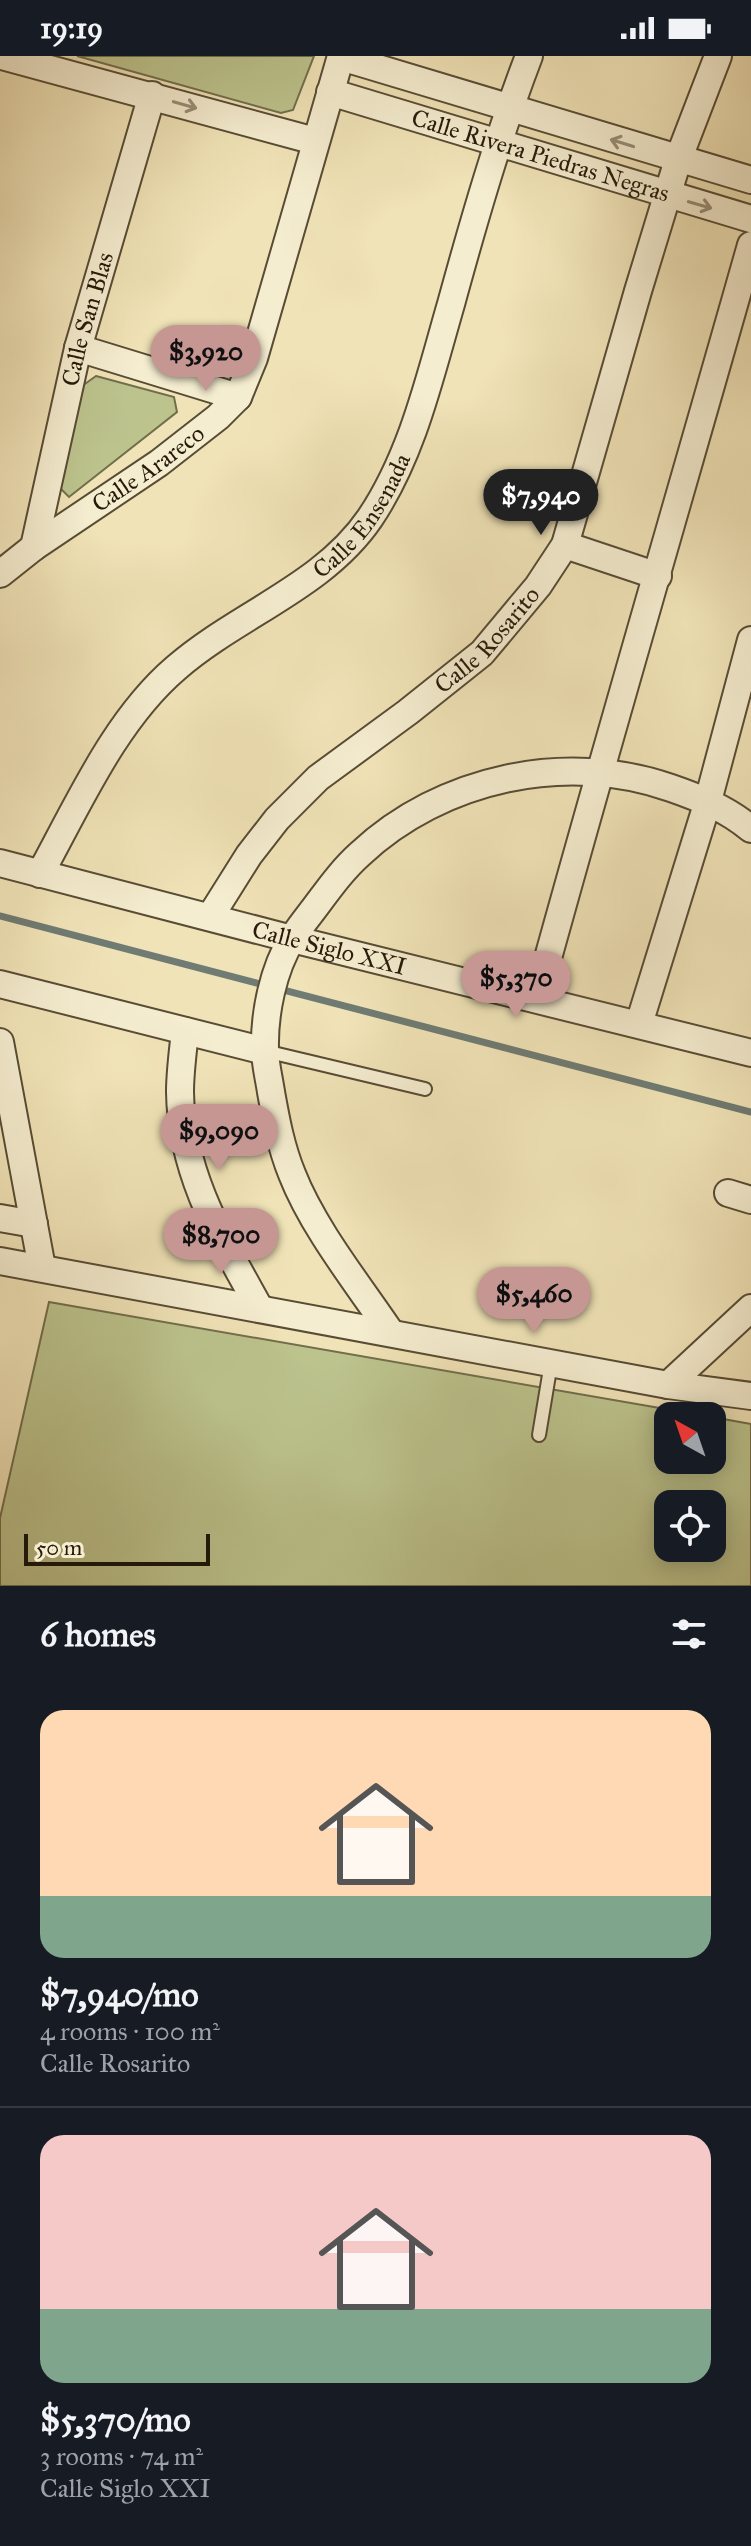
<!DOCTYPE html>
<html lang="en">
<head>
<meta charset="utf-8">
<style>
	:root { --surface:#171b24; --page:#20242c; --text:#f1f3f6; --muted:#9ea1a6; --line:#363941; --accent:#c59692 }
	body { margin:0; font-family:"IM FELL Great Primer",serif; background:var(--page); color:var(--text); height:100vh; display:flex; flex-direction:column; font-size:30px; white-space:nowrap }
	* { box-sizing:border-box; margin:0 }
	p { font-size:26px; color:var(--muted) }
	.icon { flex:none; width:44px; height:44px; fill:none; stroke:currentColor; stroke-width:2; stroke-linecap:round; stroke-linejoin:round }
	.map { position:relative; height:1530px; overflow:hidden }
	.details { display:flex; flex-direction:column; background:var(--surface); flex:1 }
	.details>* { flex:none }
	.needle { width:52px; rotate:320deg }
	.controls { position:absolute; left:654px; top:1346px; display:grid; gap:16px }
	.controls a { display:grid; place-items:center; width:72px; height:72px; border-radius:16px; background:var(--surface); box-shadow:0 4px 20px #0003; font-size:40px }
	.scale { position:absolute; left:24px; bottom:20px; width:186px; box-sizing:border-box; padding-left:8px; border:4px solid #261a0a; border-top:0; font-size:22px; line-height:28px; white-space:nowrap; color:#261a0a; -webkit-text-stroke:6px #f5edd0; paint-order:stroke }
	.price { position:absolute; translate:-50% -68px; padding:0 18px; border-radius:28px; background:var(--accent); color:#111; font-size:26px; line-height:52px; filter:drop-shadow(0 2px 4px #0008) }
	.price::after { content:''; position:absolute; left:50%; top:48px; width:24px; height:18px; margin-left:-12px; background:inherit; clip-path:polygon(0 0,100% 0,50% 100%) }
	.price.on { background:#222; color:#fff }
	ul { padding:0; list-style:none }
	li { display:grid; align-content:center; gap:16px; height:424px; padding:0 40px }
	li+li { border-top:2px solid var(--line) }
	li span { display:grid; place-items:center; height:248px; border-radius:24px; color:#555 }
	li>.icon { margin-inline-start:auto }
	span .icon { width:144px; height:144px; fill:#fffc; stroke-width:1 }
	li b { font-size:34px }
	h2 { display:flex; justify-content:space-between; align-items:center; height:96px; padding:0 40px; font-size:34px }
	.status { display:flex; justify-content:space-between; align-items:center; height:56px; padding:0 40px; background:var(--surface); direction:ltr }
	.status svg { height:22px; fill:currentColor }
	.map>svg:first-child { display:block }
</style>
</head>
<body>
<div class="status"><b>19:19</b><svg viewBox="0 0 49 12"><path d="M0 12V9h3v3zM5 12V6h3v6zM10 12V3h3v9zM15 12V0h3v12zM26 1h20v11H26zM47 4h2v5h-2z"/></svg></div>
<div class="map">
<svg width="751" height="1530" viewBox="0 0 751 1530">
	<rect width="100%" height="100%" fill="#f0e3b7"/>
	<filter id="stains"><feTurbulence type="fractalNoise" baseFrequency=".0025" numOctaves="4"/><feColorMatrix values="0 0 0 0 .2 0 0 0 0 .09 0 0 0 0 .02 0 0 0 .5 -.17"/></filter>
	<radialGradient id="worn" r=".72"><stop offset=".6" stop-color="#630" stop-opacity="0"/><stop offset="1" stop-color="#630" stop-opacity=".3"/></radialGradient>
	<g fill="#bcc38d" stroke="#716e4c" stroke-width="2" fill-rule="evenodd">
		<path d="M77 0H314L293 54 281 57Z"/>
		<path d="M96 320 174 341 177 356 69 441 59 431 82 330Z"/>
		<path d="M49 1246 706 1360H668V1404H712V1361L751 1368V1530H0V1462ZM668 1448H712V1492H668Z"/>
	</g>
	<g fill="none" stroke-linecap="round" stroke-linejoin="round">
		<path stroke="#6f7b73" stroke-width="7" d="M0 860 751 1056"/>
		<defs>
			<g id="service">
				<path d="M265 995 425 1033"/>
				<path d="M539 1379 551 1307"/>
			</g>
			<g id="minor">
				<path d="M2 0 315 85"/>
				<path d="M341 1 751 124"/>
				<path id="s1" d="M330 36 751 163"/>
				<path d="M78 292 238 341"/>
				<path d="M565 489 658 520"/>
				<path id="s2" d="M34 491 78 292 152 39"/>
				<path id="s3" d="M0 518 34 491 159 407 218 361 238 341 254 302 341 0"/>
				<path id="s4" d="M0 807 292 883 751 997"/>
				<path id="s5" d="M40 818C78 749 115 664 176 612 238 558 323 531 370 462 413 398 430 320 451 248 474 164 498 81 529 0"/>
				<path id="s6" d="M210 861 249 799 277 763 318 722 408 656 482 597 538 530 565 489 638 235 678 104 718 0"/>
				<path d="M0 928 265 995"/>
				<path d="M537 942C606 690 680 440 751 189"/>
				<path d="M639 968 708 745 751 584"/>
				<path d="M185 975C183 995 180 1016 180 1036 181 1118 222 1184 260 1253"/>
				<path d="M0 986 42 1212"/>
				<path d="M728 1137 751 1144"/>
				<path d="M0 1162 34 1168"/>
				<path d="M0 1205 668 1329 751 1340"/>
				<path d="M391 1277C358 1228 313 1172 292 1118 281 1091 276 1064 271 1036 269 1022 265 1007 265 994 264 958 273 913 292 883 298 873 306 863 313 854 328 834 342 814 360 798 441 722 566 695 671 732 700 742 727 753 751 773"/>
				<path d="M668 1329 751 1252"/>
			</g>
		</defs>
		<use href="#service" stroke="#584c35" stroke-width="16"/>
		<use href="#minor" stroke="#584c35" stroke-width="30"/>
		<use href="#service" stroke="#f5edd0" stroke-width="12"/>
		<use href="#minor" stroke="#f5edd0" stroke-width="26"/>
	</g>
	<defs><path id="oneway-shaft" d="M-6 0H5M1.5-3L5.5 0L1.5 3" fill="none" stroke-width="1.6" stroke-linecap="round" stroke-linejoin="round" transform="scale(2)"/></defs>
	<g stroke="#988e77">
		<use href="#oneway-shaft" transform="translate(185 49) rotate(16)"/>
		<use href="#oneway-shaft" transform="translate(622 87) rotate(-163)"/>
		<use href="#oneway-shaft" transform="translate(700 149) rotate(16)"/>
	</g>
	<g text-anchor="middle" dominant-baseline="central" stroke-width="6" stroke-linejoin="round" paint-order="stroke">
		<g font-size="24" fill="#261a0a" stroke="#f5edd0">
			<text stroke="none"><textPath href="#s1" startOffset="220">Calle Rivera Piedras Negras</textPath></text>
			<text stroke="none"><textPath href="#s2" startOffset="234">Calle San Blas</textPath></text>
			<text stroke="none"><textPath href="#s3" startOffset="182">Calle Arareco</textPath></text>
			<text stroke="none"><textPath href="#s5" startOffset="492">Calle Ensenada</textPath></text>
			<text stroke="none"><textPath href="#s6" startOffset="396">Calle Rosarito</textPath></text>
			<text stroke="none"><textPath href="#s4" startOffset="340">Calle Siglo XXI</textPath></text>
		</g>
	</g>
	<rect width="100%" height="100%" filter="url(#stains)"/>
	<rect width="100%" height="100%" fill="url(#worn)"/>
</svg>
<div class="controls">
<a><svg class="needle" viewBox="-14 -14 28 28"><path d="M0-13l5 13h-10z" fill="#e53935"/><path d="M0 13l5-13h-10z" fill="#9ea1a6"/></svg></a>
<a><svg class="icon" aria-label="locate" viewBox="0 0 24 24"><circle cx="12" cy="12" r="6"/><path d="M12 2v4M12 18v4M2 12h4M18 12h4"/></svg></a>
</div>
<div class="scale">50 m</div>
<b class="price" style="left:206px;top:337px">$3,920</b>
<b class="price on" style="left:541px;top:481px">$7,940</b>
<b class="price" style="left:516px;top:963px">$5,370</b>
<b class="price" style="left:219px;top:1116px">$9,090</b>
<b class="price" style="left:221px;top:1220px">$8,700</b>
<b class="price" style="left:534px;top:1279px">$5,460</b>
</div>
<section class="details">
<h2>6 homes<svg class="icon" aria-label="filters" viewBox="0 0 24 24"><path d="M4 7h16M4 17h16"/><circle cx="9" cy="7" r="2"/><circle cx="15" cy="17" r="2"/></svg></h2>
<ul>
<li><span style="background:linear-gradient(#ffd9b3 75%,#7fa58c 0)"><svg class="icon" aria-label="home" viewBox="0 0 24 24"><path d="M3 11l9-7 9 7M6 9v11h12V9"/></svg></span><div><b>$7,940/mo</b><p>4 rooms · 100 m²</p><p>Calle Rosarito</p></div></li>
<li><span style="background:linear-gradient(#f6c9c9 70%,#7fa58c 0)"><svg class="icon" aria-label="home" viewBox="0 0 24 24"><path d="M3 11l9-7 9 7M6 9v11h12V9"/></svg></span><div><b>$5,370/mo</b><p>3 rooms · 74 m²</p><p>Calle Siglo XXI</p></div></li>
</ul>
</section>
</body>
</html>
